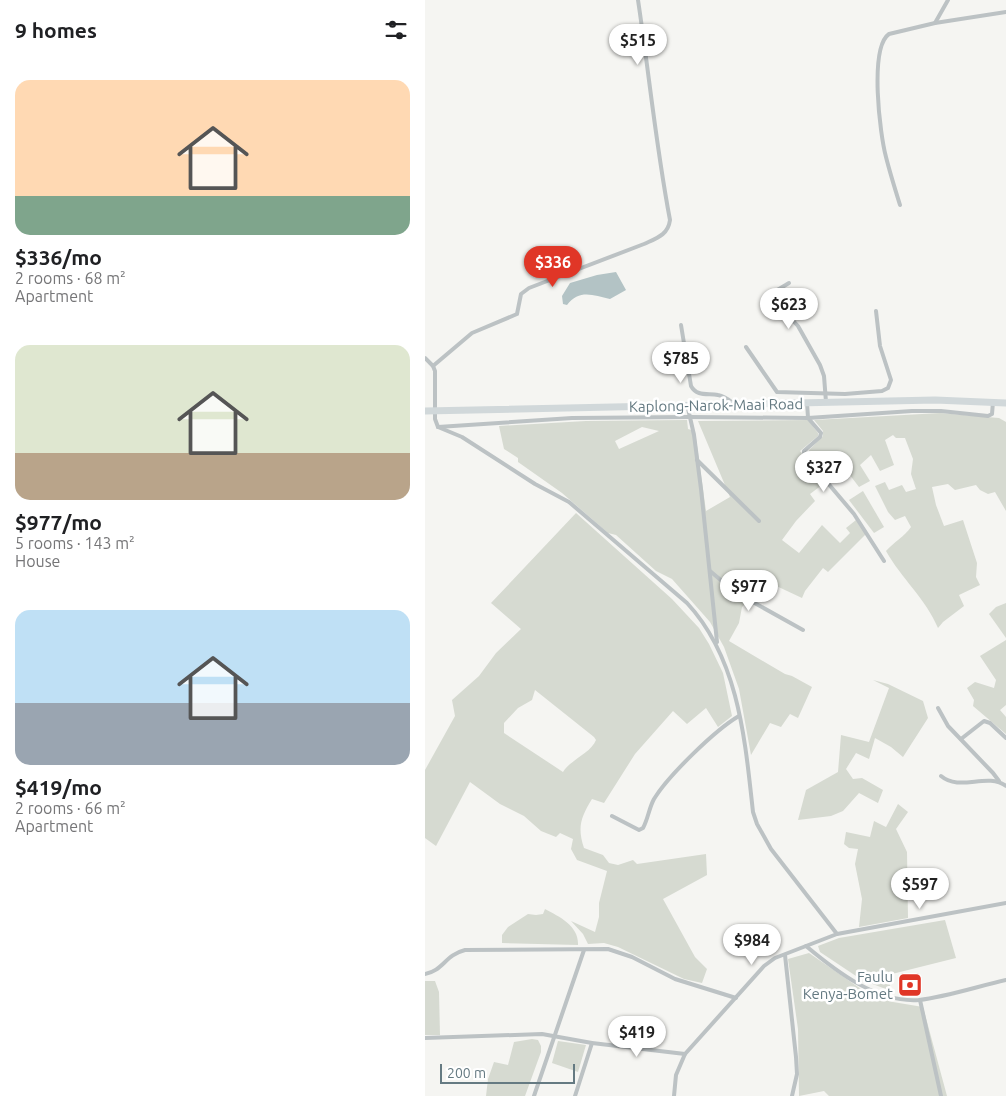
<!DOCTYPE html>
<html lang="en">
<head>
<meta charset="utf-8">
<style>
	:root { --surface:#fff; --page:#f6f6f6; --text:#202124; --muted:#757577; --accent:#e03627 }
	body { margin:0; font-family:Ubuntu,sans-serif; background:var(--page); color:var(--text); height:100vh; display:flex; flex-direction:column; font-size:19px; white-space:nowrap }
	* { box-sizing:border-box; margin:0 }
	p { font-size:16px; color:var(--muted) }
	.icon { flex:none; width:28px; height:28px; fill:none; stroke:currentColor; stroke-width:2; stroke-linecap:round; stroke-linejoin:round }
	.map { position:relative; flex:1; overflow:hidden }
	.drawer { display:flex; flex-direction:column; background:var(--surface); width:425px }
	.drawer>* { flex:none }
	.scale { position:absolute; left:15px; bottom:12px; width:135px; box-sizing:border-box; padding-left:5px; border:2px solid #657a82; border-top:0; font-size:14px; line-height:18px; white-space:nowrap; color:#657a82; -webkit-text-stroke:4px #fff; paint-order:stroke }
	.price { position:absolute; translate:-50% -42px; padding:0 11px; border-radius:18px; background:#fff; color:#222; font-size:16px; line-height:32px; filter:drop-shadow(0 1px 2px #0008) }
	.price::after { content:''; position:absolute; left:50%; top:30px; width:15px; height:11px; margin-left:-8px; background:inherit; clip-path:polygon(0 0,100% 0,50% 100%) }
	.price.selected { background:var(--accent); color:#fff }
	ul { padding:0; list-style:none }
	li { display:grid; align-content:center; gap:10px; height:265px; padding:0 15px }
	li span { display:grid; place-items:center; height:155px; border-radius:15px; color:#555 }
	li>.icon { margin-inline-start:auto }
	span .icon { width:90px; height:90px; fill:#fffc; stroke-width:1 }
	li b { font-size:21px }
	h2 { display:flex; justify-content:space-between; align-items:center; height:60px; padding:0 15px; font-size:21px }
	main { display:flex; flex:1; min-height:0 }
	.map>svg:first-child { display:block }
</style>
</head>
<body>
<main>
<section class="drawer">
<h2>9 homes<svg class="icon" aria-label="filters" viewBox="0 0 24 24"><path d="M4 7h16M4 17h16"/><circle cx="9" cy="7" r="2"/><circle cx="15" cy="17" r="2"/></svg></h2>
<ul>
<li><span style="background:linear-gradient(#ffd9b3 75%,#7fa58c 0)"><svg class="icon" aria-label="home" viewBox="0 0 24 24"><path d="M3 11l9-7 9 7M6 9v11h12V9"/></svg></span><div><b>$336/mo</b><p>2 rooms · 68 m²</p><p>Apartment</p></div></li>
<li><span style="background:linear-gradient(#dfe7d0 70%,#b9a48a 0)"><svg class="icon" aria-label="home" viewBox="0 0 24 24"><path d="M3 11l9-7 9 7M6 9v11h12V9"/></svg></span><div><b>$977/mo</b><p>5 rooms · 143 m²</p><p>House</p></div></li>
<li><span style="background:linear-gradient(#bfe0f5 60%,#9aa5b1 0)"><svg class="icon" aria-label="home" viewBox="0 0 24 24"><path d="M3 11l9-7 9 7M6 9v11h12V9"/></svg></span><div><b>$419/mo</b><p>2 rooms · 66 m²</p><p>Apartment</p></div></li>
</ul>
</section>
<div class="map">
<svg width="581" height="1096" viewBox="0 0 581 1096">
	<rect width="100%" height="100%" fill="#f5f5f2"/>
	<g fill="#d6dad1" fill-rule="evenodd">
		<path d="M515 413 574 418 581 422V511L570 492 563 494 555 490 551 485 530 490 523 484 507 487 511 505 519 526 538 520 552 563 551 577 555 585 534 595 539 606 518 622 513 628C501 599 476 578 461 551 469 542 480 536 486 527L480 516 470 520 463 512 450 486 460 482 464 490 477 485 481 492 491 489 486 474 488 459 480 438H471L468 435 460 440 469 465 455 471 446 455 435 465 445 481 434 487 421 470 407 480 385 455 384 450 398 436V431L389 420Z"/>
		<path d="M262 420 263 429 270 431 281 511 305 497 273 421 383 420 393 433V436L375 451 401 482 385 494 390 501 371 521 357 540 374 553 397 525 415 543 425 533 421 528 431 520 441 534 403 572 398 568 380 591 377 598 345 583 337 582 332 593 317 607 314 623 304 641 360 674 367 676 387 687 373 718 365 714 356 727 345 723 326 755 314 689 299 647 285 622 247 579 231 571 191 535 183 533 137 493 93 462V458L79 449 74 426 161 421ZM217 427 234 431 194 449 190 441Z"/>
		<path d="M438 491 459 527 449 533 424 500Z"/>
		<path d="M151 513 247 599 274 628 284 644 298 673 307 716 293 727 281 708 262 724 248 711 210 754 179 803 167 799C156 817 152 827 159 848L178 855 184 863 193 865 208 860 212 864 281 854 282 875 238 899 270 957 282 969 277 983 259 979 193 947 179 943 163 944 158 934 146 921 170 932 174 917V903L182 871 152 860 146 849 148 839 135 833 131 837 116 831 99 816 75 804 45 782 11 846 0 838V770L30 716 27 700 54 676 71 653 96 629 66 603ZM110 690 169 737 171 740C166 753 145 760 138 772L79 733V723L93 708 107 700Z"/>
		<path d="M581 603V638L564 614 571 607Z"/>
		<path d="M581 640V705L575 710 581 717V734L548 706 549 700 542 688 550 682 569 688 571 680 555 656Z"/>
		<path d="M448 680 463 684 498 701 503 718 478 757 466 747 450 738 444 759 431 753 421 769 428 779 437 778 458 790 453 803 434 793 418 811 406 816 373 820 381 790 413 772 416 735 444 742 464 688Z"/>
		<path d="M473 804 483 812 471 829 482 852 483 918 434 927 437 899 430 864 433 849 424 848 419 844 421 832 445 837 449 821 461 827Z"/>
		<path d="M120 909C135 917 154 926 153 945L77 943V935L83 927 103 914 111 915 118 914Z"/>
		<path d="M520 920 531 958 463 975 466 991 437 980 395 952 393 946 414 938Z"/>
		<path d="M384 953 436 989 468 1002 498 1007 522 1096H404L399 1091 374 1096 373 1029 363 959Z"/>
		<path d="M0 981H10L14 992 15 1035H0Z"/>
		<path d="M107 1039 113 1040 116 1046V1052L100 1096H61L63 1079 69 1062 83 1065 89 1042Z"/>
		<path d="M133 1041 161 1045 153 1072 127 1063Z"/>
	</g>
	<path fill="#b3c3c5" d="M191 272 201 290 185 299C168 295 154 289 142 305L138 304 137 296 145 283 172 275Z"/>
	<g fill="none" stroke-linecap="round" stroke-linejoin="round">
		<g stroke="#bcc2c4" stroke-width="4">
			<path d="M510 23 523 0"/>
			<path d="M475 205C470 189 465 173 461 157 455 135 444 48 464 34L510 23 581 12"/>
			<path d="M364 283 344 295 373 326 395 365 399 376 401 402"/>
			<path d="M256 325 266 386C272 397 283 393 293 395 299 396 303 399 308 403"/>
			<path d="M321 347 352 392 420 394 457 391 463 388 466 380 455 346 451 311"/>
			<path d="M0 358 8 366 10 371V419L13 427 37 437 110 484 144 502 262 603C314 659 320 740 328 812L332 824 346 849 412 934"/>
			<path d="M8 366 47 333 92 314 96 294 104 288 219 244C232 238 243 235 245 220 231 147 224 73 213 0"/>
			<path d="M382 402 383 418 396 433 395 437 379 451V455L429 514 459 561"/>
			<path d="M262 404 269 435 276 489 292 642"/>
			<path d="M13 427 147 418 265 417 383 418 487 411H516L563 416 567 414 568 402"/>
			<path d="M272 460 334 521"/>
			<path d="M285 571 310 592 378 630"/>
			<path d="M513 708 523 726 568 773 574 781"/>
			<path d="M536 739 559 721 565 723 581 738"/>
			<path d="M516 776C535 792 562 772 581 786"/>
			<path d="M187 816 214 830 218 828C223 819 224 808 229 799 243 776 290 730 314 716"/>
			<path d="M381 946C412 972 452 1003 494 1000 521 997 554 986 581 980"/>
			<path d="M360 955 371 1057 372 1074 367 1096"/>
			<path d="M0 974C18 971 20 955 40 950L183 949 207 957 250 979 311 998"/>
			<path d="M495 1000 516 1096"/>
			<path d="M0 1038 117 1034 167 1043 260 1054"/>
			<path d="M109 1096 159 950"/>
			<path d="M150 1096 167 1043"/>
			<path d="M249 1096 251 1075 260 1054 339 966 350 958 412 934 581 903"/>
		</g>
		<path stroke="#d1d8da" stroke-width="7" d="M0 411 510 400 581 403"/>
	</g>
	<defs>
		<symbol id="bank-square" viewBox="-11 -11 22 22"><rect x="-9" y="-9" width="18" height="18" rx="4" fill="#e03627" stroke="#fff"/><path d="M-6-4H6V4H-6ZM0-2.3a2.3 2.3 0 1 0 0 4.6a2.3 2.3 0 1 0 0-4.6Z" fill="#fff"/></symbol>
	</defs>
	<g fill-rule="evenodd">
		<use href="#bank-square" x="471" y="971" width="28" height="28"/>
	</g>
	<g text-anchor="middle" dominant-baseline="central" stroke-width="5" stroke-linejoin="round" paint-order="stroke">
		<g font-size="15" fill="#657a82" stroke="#fff">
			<text transform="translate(291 405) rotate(-1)">Kaplong-Narok-Maai Road</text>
		</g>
		<g font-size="15" fill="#657a82" stroke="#fff" text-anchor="end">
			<text x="468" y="976">Faulu<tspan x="468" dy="17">Kenya-Bomet</tspan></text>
		</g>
	</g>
</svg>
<div class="scale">200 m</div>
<b class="price" style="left:213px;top:66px">$515</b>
<b class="price selected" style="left:128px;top:288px">$336</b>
<b class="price" style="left:364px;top:330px">$623</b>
<b class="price" style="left:256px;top:384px">$785</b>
<b class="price" style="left:399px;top:493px">$327</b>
<b class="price" style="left:324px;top:612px">$977</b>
<b class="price" style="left:495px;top:910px">$597</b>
<b class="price" style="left:327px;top:966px">$984</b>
<b class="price" style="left:212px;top:1058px">$419</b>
</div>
</main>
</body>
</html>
